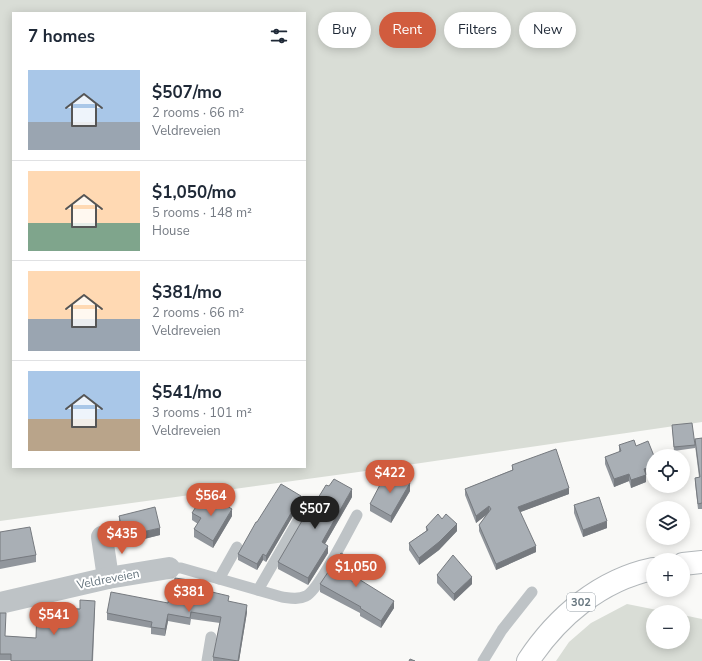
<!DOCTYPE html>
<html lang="en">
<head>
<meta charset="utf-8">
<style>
	:root { --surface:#fff; --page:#f2f2f3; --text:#1f2937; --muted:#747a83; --line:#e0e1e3; --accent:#d15c3e }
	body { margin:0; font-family:"Nunito Sans",sans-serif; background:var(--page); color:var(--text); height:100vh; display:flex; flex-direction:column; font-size:15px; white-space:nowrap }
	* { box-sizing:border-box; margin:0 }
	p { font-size:13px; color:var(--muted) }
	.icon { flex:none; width:22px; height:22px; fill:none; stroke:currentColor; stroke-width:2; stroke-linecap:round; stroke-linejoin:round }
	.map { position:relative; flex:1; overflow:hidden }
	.sheet { position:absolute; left:12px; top:12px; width:294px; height:456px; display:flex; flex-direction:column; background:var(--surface); border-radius:0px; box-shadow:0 2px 10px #0003 }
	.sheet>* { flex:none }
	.hud { position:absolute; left:318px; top:12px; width:324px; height:36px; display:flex; gap:8px }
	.buttons { position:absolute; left:646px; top:449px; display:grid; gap:8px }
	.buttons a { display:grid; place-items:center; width:44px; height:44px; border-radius:50%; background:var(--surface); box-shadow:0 2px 10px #0003; font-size:20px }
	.price { position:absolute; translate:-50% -34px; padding:0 9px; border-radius:14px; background:var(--accent); color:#fff; font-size:13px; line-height:26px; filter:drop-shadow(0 1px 2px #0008) }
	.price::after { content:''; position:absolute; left:50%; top:24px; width:12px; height:9px; margin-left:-6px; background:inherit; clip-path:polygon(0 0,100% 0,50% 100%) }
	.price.active { background:#222; color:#fff }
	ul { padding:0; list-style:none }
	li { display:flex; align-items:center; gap:12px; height:100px; padding:0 16px }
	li+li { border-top:1px solid var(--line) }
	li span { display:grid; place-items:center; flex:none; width:112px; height:80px; border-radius:0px; color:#555 }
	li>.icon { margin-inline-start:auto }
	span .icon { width:48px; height:48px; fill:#fffc; stroke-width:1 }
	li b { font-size:17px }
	h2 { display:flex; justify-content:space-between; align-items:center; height:48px; padding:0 16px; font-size:17px }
	.chip { padding:0 14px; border-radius:18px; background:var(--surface); box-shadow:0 2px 10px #0003; font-size:14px; line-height:36px }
	.chip.active { background:var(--accent); color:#fff }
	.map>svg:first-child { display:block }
</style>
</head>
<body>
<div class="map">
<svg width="702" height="661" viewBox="0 0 702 661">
	<rect width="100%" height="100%" fill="#f9f9f7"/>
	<g fill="#d9ddd6" fill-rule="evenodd">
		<path d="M0 0H702V422L373 470 0 521ZM13 13H305V467H13Z"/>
		<path d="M627 604 667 612H653V642H683V615L702 619V661H556L569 642 591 623Z"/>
	</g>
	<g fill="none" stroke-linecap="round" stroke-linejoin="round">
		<defs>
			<g id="primary">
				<path d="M683 564 702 562"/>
				<path d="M528 661C557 617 600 580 653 569"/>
			</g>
		</defs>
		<use href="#primary" stroke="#b2b7ba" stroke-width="24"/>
		<g stroke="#bec3c6" stroke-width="11">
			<path d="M169 568H181L282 597C290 598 298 600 306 596 319 590 348 531 357 515"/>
			<path d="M219 579 237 547"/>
			<path d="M258 590 307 505"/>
			<path d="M207 661 211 637"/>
			<path d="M483 661 502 630 532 592"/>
		</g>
		<g stroke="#bec3c6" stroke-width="22">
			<path d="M102 537 108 578"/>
			<path d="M0 603 108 578 169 568"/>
		</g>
		<use href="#primary" stroke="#fff" stroke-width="22"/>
	</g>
	<g fill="#91969c">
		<path d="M672 425 695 445V448L674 451Z"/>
		<path d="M702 438V509H698L695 483V478L699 477 695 445V439Z"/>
		<path d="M619 445 636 446 653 456V473L646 475V482L631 488 629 481 614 487 605 464V457L619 452Z"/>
		<path d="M512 465 569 494 520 512 536 552 496 570 479 531V525L487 514 476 523 465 495V489L512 470Z"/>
		<path d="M386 481 410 491 391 523 370 511V504Z"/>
		<path d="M352 497 325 544 328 553 308 585 278 569V562L315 503Z"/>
		<path d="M212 499 232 516 213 548 194 537V529L198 524 192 520V513Z"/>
		<path d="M301 502 266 562 263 560 257 570 238 560V554L257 522Z"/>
		<path d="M574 505 607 528 583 537 574 513Z"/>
		<path d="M119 516 160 535 124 544 119 523Z"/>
		<path d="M442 519 457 531 439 550 419 565 409 550V543L426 531V527Z"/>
		<path d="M0 532 36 555V562L0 569Z"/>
		<path d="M362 572 358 579 394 608 381 628 360 616V613L320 592V584Z"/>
		<path d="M437 575 472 584 454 601 437 583Z"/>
		<path d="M174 588H196L229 602 247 612 239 661H213V657L220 623 191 619 190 625 168 621 165 636 151 634V628L107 620V613L168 603Z"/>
		<path d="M95 608 93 661H11V660H0V613L5 636 36 638 80 609Z"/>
	</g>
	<g fill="#767a7f">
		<path d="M653 466V473L646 475V482L631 488V480L644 469Z"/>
		<path d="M629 474V481L614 487V479Z"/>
		<path d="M410 483V491L391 523V516Z"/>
		<path d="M569 488V494L518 513V507Z"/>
		<path d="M352 489V497L322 549V542Z"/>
		<path d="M301 496V502L266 562V556Z"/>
		<path d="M489 506V513L476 523V516Z"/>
		<path d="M232 509V516L213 548V541Z"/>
		<path d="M607 521V528L583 537V530Z"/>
		<path d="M457 524V531L439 550 419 565V558Z"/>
		<path d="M160 528V535L124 544V536Z"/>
		<path d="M328 546V553L308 585V578Z"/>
		<path d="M536 546V552L496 570V564Z"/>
		<path d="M263 554V560L257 570V564Z"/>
		<path d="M362 565V572L352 589V582Z"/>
		<path d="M472 577V584L454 601V594Z"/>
		<path d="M394 601V608L381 628V621Z"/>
		<path d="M247 605V612L239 661H238Z"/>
		<path d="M168 614V621L165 636V629Z"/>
	</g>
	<g fill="#a9afb5" stroke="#767a7f">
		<path d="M692 423 695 445 674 447 672 425Z"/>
		<path d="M702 438V503L698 504 695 478 700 477 695 439Z"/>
		<path d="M634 440 636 446 648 441 654 456H653V466L644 469 646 475 631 480 629 474 614 479 605 457 621 451 619 445Z"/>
		<path d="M556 449 569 488 518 507 536 546 496 564 479 525 491 509 489 506 476 516 465 489 513 470 512 465Z"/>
		<path d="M391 473 410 483 391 516 370 504 383 479 386 481Z"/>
		<path d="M334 479 352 489 322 542 328 546 308 578 278 562 313 502 315 503 326 485 329 486Z"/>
		<path d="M281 484 301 496 266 556 263 554 257 564 238 554 256 522H257Z"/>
		<path d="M204 494 212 499 213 498 232 509 213 541 194 529 201 518 192 513Z"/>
		<path d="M599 497 607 521 583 530 574 505Z"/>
		<path d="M155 507 160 528 124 536 119 516Z"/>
		<path d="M438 514 442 519 446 514 457 524 439 542 419 558 409 543 428 530 426 527Z"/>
		<path d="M30 527 36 555 0 561V532Z"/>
		<path d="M341 553 362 565 352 582 357 578 394 601 381 621 360 608 361 607 320 584Z"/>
		<path d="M453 555 472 577 454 594 437 575Z"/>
		<path d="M175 578 196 581 195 588 229 596 228 601 247 605 238 661 213 657 221 617 191 612 190 618 168 614 165 629 151 627 152 622 107 613 111 592 168 603 170 587 174 588Z"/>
		<path d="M80 600 95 601 92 661H11V654H0V613H6L5 636 36 638 37 607 80 609Z"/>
		<path d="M410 659 415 661H409Z"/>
	</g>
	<g text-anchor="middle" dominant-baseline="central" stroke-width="4" stroke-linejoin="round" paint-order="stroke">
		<rect fill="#fff" stroke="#949ea5" stroke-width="1" x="567" y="593" width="28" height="18" rx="3"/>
		<g font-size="11" font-weight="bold" fill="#66757e">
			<text x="581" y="602">302</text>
		</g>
		<g font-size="12" fill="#66757e" stroke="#fff">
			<text transform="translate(108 579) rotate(-11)">Veldreveien</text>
		</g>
	</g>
</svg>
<div class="buttons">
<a><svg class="icon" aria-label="locate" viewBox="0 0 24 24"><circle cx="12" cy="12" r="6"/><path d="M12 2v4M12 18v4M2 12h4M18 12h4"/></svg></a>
<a><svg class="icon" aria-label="layers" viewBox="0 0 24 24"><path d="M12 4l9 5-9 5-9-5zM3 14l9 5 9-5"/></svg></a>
<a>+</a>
<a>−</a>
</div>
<b class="price" style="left:390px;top:494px">$422</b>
<b class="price" style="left:211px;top:517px">$564</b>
<b class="price active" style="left:315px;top:530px">$507</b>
<b class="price" style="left:122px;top:555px">$435</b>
<b class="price" style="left:356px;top:588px">$1,050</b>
<b class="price" style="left:189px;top:613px">$381</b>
<b class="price" style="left:54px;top:636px">$541</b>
<div class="hud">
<a class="chip">Buy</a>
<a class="chip active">Rent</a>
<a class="chip">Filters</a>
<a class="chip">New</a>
</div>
<section class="sheet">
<h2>7 homes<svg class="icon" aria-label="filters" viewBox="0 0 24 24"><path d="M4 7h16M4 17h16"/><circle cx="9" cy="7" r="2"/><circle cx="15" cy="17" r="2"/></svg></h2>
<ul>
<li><span style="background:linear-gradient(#a9c7e8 65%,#9aa5b1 0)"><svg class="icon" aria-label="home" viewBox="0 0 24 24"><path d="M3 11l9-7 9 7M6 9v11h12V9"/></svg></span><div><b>$507/mo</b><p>2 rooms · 66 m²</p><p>Veldreveien</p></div></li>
<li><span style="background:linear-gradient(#ffd9b3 65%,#7fa58c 0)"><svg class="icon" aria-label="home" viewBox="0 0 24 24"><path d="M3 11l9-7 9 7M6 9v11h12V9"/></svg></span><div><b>$1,050/mo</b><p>5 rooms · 148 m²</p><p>House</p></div></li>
<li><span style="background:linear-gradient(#ffd9b3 60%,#9aa5b1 0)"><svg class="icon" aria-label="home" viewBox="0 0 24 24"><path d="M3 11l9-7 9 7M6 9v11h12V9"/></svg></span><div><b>$381/mo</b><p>2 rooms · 66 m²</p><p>Veldreveien</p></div></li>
<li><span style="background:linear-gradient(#a9c7e8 60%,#b9a48a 0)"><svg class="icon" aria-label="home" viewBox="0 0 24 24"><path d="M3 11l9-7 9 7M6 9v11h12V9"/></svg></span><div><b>$541/mo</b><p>3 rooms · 101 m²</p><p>Veldreveien</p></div></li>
</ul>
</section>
</div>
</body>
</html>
